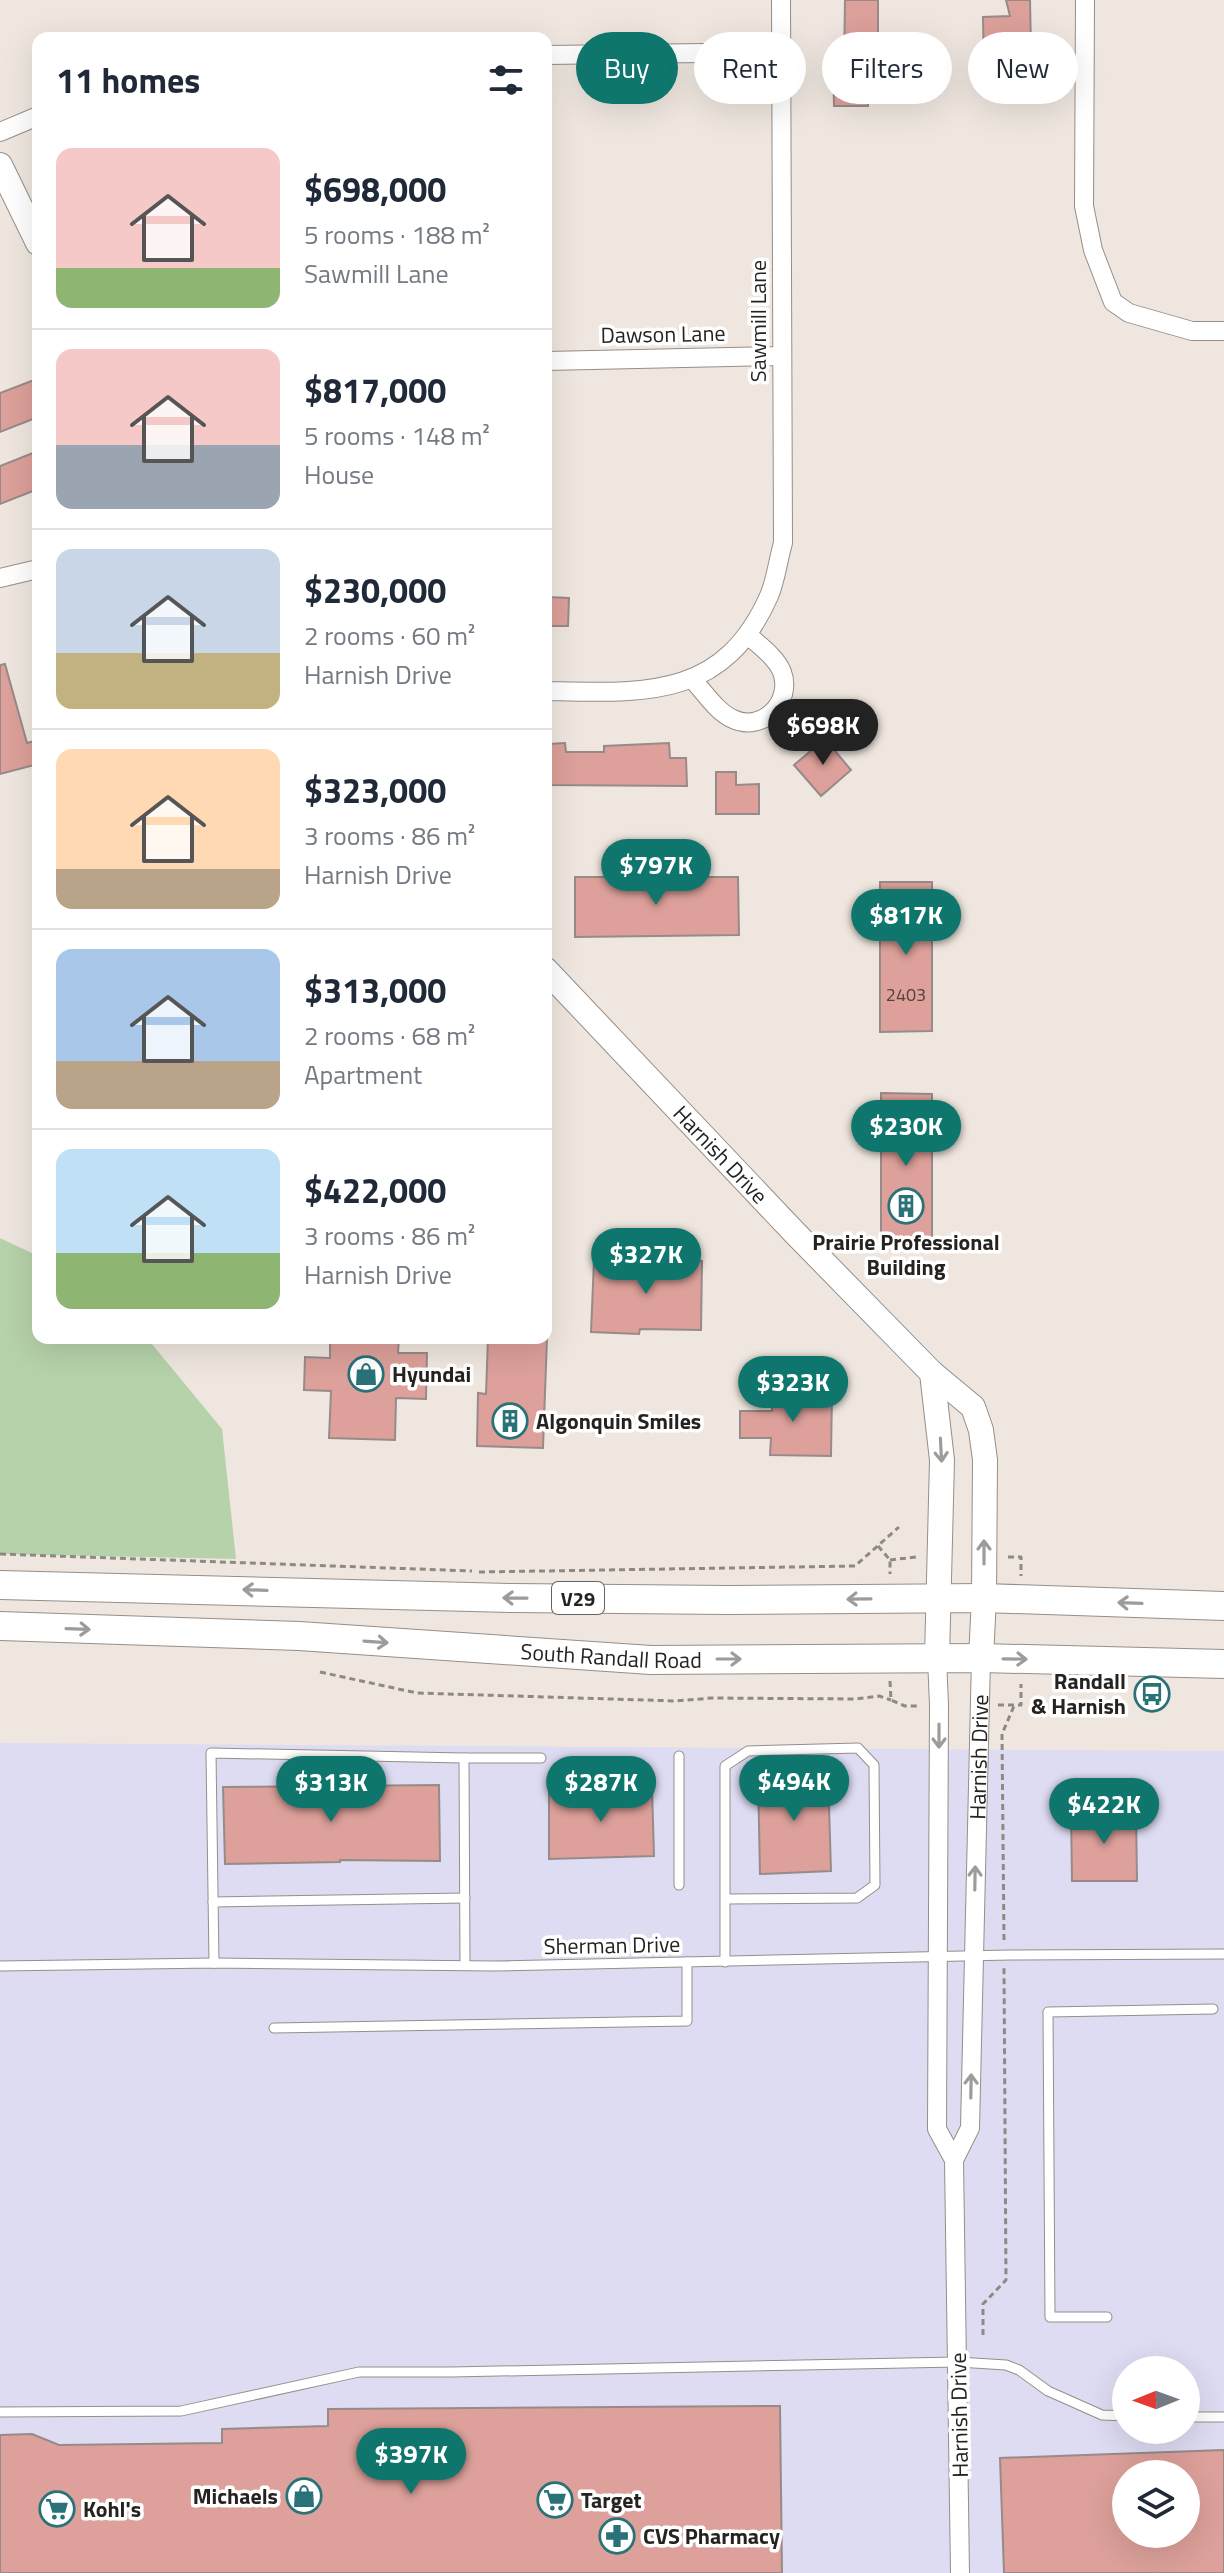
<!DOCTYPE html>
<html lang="en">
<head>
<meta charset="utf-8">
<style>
	:root { --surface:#fff; --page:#f6f6f7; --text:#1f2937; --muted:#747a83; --line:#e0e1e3; --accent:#0f766e }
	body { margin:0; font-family:"Titillium Web",sans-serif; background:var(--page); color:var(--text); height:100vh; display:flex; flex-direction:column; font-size:30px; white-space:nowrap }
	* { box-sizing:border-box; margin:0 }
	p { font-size:26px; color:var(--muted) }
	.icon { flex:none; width:44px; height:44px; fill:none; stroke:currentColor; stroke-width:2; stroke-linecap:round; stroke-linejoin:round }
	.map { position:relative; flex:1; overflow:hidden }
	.details { position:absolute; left:32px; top:32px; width:520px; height:1312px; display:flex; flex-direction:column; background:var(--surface); border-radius:16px; box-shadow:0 8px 32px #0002 }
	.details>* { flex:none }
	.banner { position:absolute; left:576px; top:32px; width:528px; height:72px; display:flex; gap:16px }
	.needle { width:52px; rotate:269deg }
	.tools { position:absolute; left:1112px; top:2356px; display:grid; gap:16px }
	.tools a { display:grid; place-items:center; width:88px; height:88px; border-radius:50%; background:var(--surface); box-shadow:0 8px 32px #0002; font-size:40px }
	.price { position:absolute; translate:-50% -68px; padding:0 18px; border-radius:28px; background:var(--accent); color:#fff; font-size:26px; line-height:52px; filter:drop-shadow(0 2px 4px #0008) }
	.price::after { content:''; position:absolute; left:50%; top:48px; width:24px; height:18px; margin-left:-12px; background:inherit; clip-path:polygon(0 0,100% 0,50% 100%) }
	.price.active { background:#222; color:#fff }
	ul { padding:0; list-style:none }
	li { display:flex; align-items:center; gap:24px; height:200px; padding:0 24px }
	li+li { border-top:2px solid var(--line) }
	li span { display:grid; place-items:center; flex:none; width:224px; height:160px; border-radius:16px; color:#555 }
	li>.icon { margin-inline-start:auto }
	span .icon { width:96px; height:96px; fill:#fffc; stroke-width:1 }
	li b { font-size:34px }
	h2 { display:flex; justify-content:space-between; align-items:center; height:96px; padding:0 24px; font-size:34px }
	.chip { padding:0 28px; border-radius:36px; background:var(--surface); box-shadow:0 8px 32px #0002; font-size:28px; line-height:72px }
	.chip.active { background:var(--accent); color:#fff }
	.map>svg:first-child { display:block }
</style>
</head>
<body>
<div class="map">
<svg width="1224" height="2573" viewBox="0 0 1224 2573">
	<rect width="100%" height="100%" fill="#efe7df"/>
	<path fill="#dedcf2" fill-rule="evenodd" d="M0 1743 1224 1751V2573H0ZM1126 2370H1186V2430H1126ZM1126 2474H1186V2534H1126Z"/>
	<path fill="#b6d2aa" d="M0 1238 38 1256V1338H147L222 1429 236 1559 0 1554Z"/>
	<g fill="#dda09a" stroke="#968b89" stroke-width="2" fill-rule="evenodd">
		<path d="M845 0H878V36L867 42 868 106H834L833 64H844Z"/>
		<path d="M1006 0H1030L1031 49H1035V78H1007L1006 69 984 70 983 17 1010 16Z"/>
		<path d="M34 380 38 390V417L0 432V393Z"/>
		<path d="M38 451V489L0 504V466Z"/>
		<path d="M546 597 569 598 568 626H546Z"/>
		<path d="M5 664 27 743 34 741 38 764 0 774V665Z"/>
		<path d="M825 739 851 770 821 796 794 765Z"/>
		<path d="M565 743 566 752H604V746L669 743 670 758H686L687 786 546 785 548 744Z"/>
		<path d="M716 772H736V785L759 784V814H716Z"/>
		<path d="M575 877H738L739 935 575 937Z"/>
		<path d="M880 882H932V1031L880 1032Z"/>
		<path d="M881 1093 932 1094V1243L881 1244Z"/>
		<path d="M594 1260 702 1261 701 1330 640 1329 639 1334 591 1332Z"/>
		<path d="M330 1338H399L398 1353H427L426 1399 396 1398 395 1440 329 1438 331 1391 304 1390 305 1357 330 1358Z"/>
		<path d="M488 1338H547L543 1448 477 1446 478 1393 486 1394Z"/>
		<path d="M772 1393H832L831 1456 770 1455 771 1438H740V1411H772Z"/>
		<path d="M828 1773 831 1871 760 1874 758 1775Z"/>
		<path d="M439 1785 440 1861 340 1860V1862L225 1864 223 1787Z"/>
		<path d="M652 1789 654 1856 549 1859V1791Z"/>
		<path d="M1071 1811H1136L1137 1881H1072Z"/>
		<path d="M780 2406 782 2573H0V2435L32 2434 59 2445 222 2443V2429L328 2426V2409Z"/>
		<path d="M1224 2450V2573H1004L1000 2458ZM1126 2474H1186V2534H1126Z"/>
	</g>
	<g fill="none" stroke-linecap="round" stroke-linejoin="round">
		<defs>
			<g id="lane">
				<path d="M464 1758H541"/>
				<path d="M679 1885V1756"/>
				<path d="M213 1902 465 1898"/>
				<path d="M725 1962V1899L857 1898 875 1885 874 1765 858 1748 748 1751 725 1766V1899"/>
				<path d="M214 1963 211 1753 464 1758 465 1965"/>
				<path d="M0 1966 214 1963 493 1966 1010 1955 1224 1954"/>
				<path d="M274 2028 687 2021V1962"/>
				<path d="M1107 2317H1050L1048 2012 1213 2009"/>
				<path d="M0 2412 181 2411 359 2372H451L958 2362 1006 2365 1019 2370 1048 2391 1102 2415 1126 2416"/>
				<path d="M1186 2417H1224"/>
			</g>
			<g id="street">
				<path d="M1085 0 1084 206 1093 250 1113 302 1129 313 1192 331H1224"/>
				<path d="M546 55 781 52"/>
				<path d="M0 132 38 116"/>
				<path d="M546 361 781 356"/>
				<path d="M0 578 38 569"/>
				<path d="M693 680C705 693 717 712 733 719 762 733 793 702 782 672 776 657 760 646 749 636"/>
				<path d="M546 691C644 693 723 700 769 596 776 580 778 560 783 543L781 0"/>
				<path d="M937 1658 939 1705 937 2129 954 2160"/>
				<path id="s1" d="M960 2573 954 2160 970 2128 981 1658"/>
			</g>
			<g id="secondary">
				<path d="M0 165 38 243"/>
				<path id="s2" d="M546 970 794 1232 932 1373 973 1407 981 1430 985 1460 984 1598 981 1658"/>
				<path d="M932 1373 942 1460 937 1658"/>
			</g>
			<g id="primary">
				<path d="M0 1585 512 1598 729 1600 984 1598 1224 1606"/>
				<path id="s3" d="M0 1626 299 1636 651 1660 981 1658 1224 1664"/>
			</g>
		</defs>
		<use href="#lane" stroke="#968e87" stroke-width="11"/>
		<use href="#street" stroke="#968e87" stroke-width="20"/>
		<use href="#secondary" stroke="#968e87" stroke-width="26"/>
		<use href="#primary" stroke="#968e87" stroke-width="30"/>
		<g stroke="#8f8984" stroke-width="3" stroke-dasharray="6 4" stroke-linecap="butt">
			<path d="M878 1546 890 1560V1574"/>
			<path d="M0 1554 472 1571"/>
			<path d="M1008 1557H1021V1576"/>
			<path d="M890 1560 916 1557"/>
			<path d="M479 1572 855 1566 899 1527"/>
			<path d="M320 1672 417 1693 676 1701 711 1698 856 1699 879 1696 891 1700"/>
			<path d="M890 1681 891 1700 905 1706H919"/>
			<path d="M998 1705H1021V1684"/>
			<path d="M1004 1940 1002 1734 1014 1706"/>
			<path d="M983 2335V2304L1006 2280 1004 1968"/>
		</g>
		<use href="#lane" stroke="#fff" stroke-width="9"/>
		<use href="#street" stroke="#fff" stroke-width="18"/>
		<use href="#secondary" stroke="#fff" stroke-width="24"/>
		<use href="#primary" stroke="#fff" stroke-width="28"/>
	</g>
	<defs><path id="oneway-shaft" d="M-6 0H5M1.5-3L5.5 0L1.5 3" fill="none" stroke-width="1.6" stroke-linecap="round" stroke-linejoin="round" transform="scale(2)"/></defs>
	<g stroke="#9d9c9a">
		<use href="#oneway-shaft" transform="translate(941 1450) rotate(87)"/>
		<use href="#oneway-shaft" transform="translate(984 1552) rotate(-90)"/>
		<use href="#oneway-shaft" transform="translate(255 1590) rotate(-178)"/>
		<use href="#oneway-shaft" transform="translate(515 1598) rotate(-179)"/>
		<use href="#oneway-shaft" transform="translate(859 1599) rotate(179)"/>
		<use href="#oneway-shaft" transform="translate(1130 1603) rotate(-178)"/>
		<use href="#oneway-shaft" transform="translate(78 1629) rotate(2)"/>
		<use href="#oneway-shaft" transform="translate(376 1642) rotate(4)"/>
		<use href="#oneway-shaft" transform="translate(729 1659)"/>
		<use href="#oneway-shaft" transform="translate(1015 1659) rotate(1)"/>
		<use href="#oneway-shaft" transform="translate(939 1736) rotate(90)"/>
		<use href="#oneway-shaft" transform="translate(975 1878) rotate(-89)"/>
		<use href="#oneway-shaft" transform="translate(971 2086) rotate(-89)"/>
	</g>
	<defs>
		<symbol id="building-ring" viewBox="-11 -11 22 22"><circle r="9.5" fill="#fff" stroke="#287278" stroke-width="1.5"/><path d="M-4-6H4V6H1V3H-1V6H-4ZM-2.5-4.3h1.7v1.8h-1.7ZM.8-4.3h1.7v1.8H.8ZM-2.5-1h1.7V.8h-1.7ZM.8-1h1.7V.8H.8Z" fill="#287278"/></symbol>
		<symbol id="shop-ring" viewBox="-11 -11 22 22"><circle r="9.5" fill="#fff" stroke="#287278" stroke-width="1.5"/><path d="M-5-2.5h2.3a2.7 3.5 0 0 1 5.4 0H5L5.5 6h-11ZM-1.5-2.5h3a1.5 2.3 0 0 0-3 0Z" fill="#287278"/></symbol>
		<symbol id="bus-ring" viewBox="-11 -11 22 22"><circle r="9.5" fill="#fff" stroke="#287278" stroke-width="1.5"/><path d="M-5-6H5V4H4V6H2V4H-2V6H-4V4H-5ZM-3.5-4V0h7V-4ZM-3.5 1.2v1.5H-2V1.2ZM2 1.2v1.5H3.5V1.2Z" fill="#287278"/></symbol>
		<symbol id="supermarket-ring" viewBox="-11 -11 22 22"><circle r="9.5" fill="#fff" stroke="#287278" stroke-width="1.5"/><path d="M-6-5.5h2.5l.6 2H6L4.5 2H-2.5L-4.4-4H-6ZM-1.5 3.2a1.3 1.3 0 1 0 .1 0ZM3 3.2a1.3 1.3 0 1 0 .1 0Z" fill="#287278"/></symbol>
		<symbol id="pharmacy-ring" viewBox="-11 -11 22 22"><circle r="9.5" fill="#fff" stroke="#287278" stroke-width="1.5"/><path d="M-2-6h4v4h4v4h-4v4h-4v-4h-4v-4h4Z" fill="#287278"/></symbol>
	</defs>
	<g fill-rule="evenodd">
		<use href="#building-ring" x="886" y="1186" width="40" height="40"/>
		<use href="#shop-ring" x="346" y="1354" width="40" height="40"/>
		<use href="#building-ring" x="490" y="1401" width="40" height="40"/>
		<use href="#bus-ring" x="1132" y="1674" width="40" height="40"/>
		<use href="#shop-ring" x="284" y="2476" width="40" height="40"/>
		<use href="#supermarket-ring" x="535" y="2480" width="40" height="40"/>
		<use href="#supermarket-ring" x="37" y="2489" width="40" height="40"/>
		<use href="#pharmacy-ring" x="597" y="2516" width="40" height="40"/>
	</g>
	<g text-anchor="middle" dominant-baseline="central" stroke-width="7" stroke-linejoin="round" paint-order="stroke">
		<g font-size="18" fill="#53423e">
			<text x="906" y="994">2403</text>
		</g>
		<rect fill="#fff" stroke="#666462" stroke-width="2" x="552" y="1582" width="52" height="32" rx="6"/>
		<g font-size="20" font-weight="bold" fill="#25221f">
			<text x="578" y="1598">V29</text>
		</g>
		<g font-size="22" fill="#25221f" stroke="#fff">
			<text transform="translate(758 321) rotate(-90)">Sawmill Lane</text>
			<text transform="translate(663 334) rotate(-1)">Dawson Lane</text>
			<text stroke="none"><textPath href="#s2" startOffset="254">Harnish Drive</textPath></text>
			<text stroke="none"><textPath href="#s3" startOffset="612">South Randall Road</textPath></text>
			<text stroke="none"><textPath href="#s1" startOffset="820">Harnish Drive</textPath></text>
			<text transform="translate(612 1945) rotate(-1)">Sherman Drive</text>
			<text transform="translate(959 2415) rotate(-91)">Harnish Drive</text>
		</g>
		<g font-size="22" font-weight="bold" fill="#25221f" stroke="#fff" text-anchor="start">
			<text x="906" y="1242" text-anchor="middle">Prairie Professional<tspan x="906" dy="25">Building</tspan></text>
			<text x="392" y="1374">Hyundai</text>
			<text x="536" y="1421">Algonquin Smiles</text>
			<text x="1126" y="1681" text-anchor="end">Randall<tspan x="1126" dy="25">&amp; Harnish</tspan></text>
			<text x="278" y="2496" text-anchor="end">Michaels</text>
			<text x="581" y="2500">Target</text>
			<text x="83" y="2509">Kohl's</text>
			<text x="643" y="2536">CVS Pharmacy</text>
		</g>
	</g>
</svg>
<div class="tools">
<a><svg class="needle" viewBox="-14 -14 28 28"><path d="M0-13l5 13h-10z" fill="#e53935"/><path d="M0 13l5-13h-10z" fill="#747a83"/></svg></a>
<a><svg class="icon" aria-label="layers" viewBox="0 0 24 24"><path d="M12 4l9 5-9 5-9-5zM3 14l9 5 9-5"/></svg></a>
</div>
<b class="price active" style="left:823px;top:767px">$698K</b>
<b class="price" style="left:656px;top:907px">$797K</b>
<b class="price" style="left:906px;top:957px">$817K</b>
<b class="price" style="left:906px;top:1168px">$230K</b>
<b class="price" style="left:646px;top:1296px">$327K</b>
<b class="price" style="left:793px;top:1424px">$323K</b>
<b class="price" style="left:794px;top:1823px">$494K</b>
<b class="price" style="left:331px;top:1824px">$313K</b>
<b class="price" style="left:601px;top:1824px">$287K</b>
<b class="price" style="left:1104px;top:1846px">$422K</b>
<b class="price" style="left:411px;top:2496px">$397K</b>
<div class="banner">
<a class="chip active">Buy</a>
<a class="chip">Rent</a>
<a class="chip">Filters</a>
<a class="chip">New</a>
</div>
<section class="details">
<h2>11 homes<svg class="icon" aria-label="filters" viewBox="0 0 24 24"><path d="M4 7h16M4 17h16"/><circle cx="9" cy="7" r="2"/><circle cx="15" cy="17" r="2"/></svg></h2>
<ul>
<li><span style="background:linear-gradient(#f6c9c9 75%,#8fb573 0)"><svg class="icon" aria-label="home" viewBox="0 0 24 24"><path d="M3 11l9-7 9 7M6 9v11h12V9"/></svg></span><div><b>$698,000</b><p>5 rooms · 188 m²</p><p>Sawmill Lane</p></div></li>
<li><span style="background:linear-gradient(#f6c9c9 60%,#9aa5b1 0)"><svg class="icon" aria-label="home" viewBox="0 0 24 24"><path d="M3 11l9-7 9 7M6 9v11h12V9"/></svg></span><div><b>$817,000</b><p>5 rooms · 148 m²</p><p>House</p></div></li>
<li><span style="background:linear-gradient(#c9d6e8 65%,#c2b280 0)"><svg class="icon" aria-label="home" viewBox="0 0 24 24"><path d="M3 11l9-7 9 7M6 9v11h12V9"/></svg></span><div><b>$230,000</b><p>2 rooms · 60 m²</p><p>Harnish Drive</p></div></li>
<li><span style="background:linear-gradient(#ffd9b3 75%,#b9a48a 0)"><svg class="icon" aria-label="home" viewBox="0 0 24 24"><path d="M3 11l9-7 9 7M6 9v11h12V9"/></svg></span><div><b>$323,000</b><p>3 rooms · 86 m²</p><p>Harnish Drive</p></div></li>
<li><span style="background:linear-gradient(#a9c7e8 70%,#b9a48a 0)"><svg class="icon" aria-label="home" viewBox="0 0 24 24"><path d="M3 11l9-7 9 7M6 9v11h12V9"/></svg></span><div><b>$313,000</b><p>2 rooms · 68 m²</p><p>Apartment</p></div></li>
<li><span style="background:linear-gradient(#bfe0f5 65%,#8fb573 0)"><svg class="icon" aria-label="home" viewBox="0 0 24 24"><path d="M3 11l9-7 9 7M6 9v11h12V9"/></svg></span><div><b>$422,000</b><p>3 rooms · 86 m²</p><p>Harnish Drive</p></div></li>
</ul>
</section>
</div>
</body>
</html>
